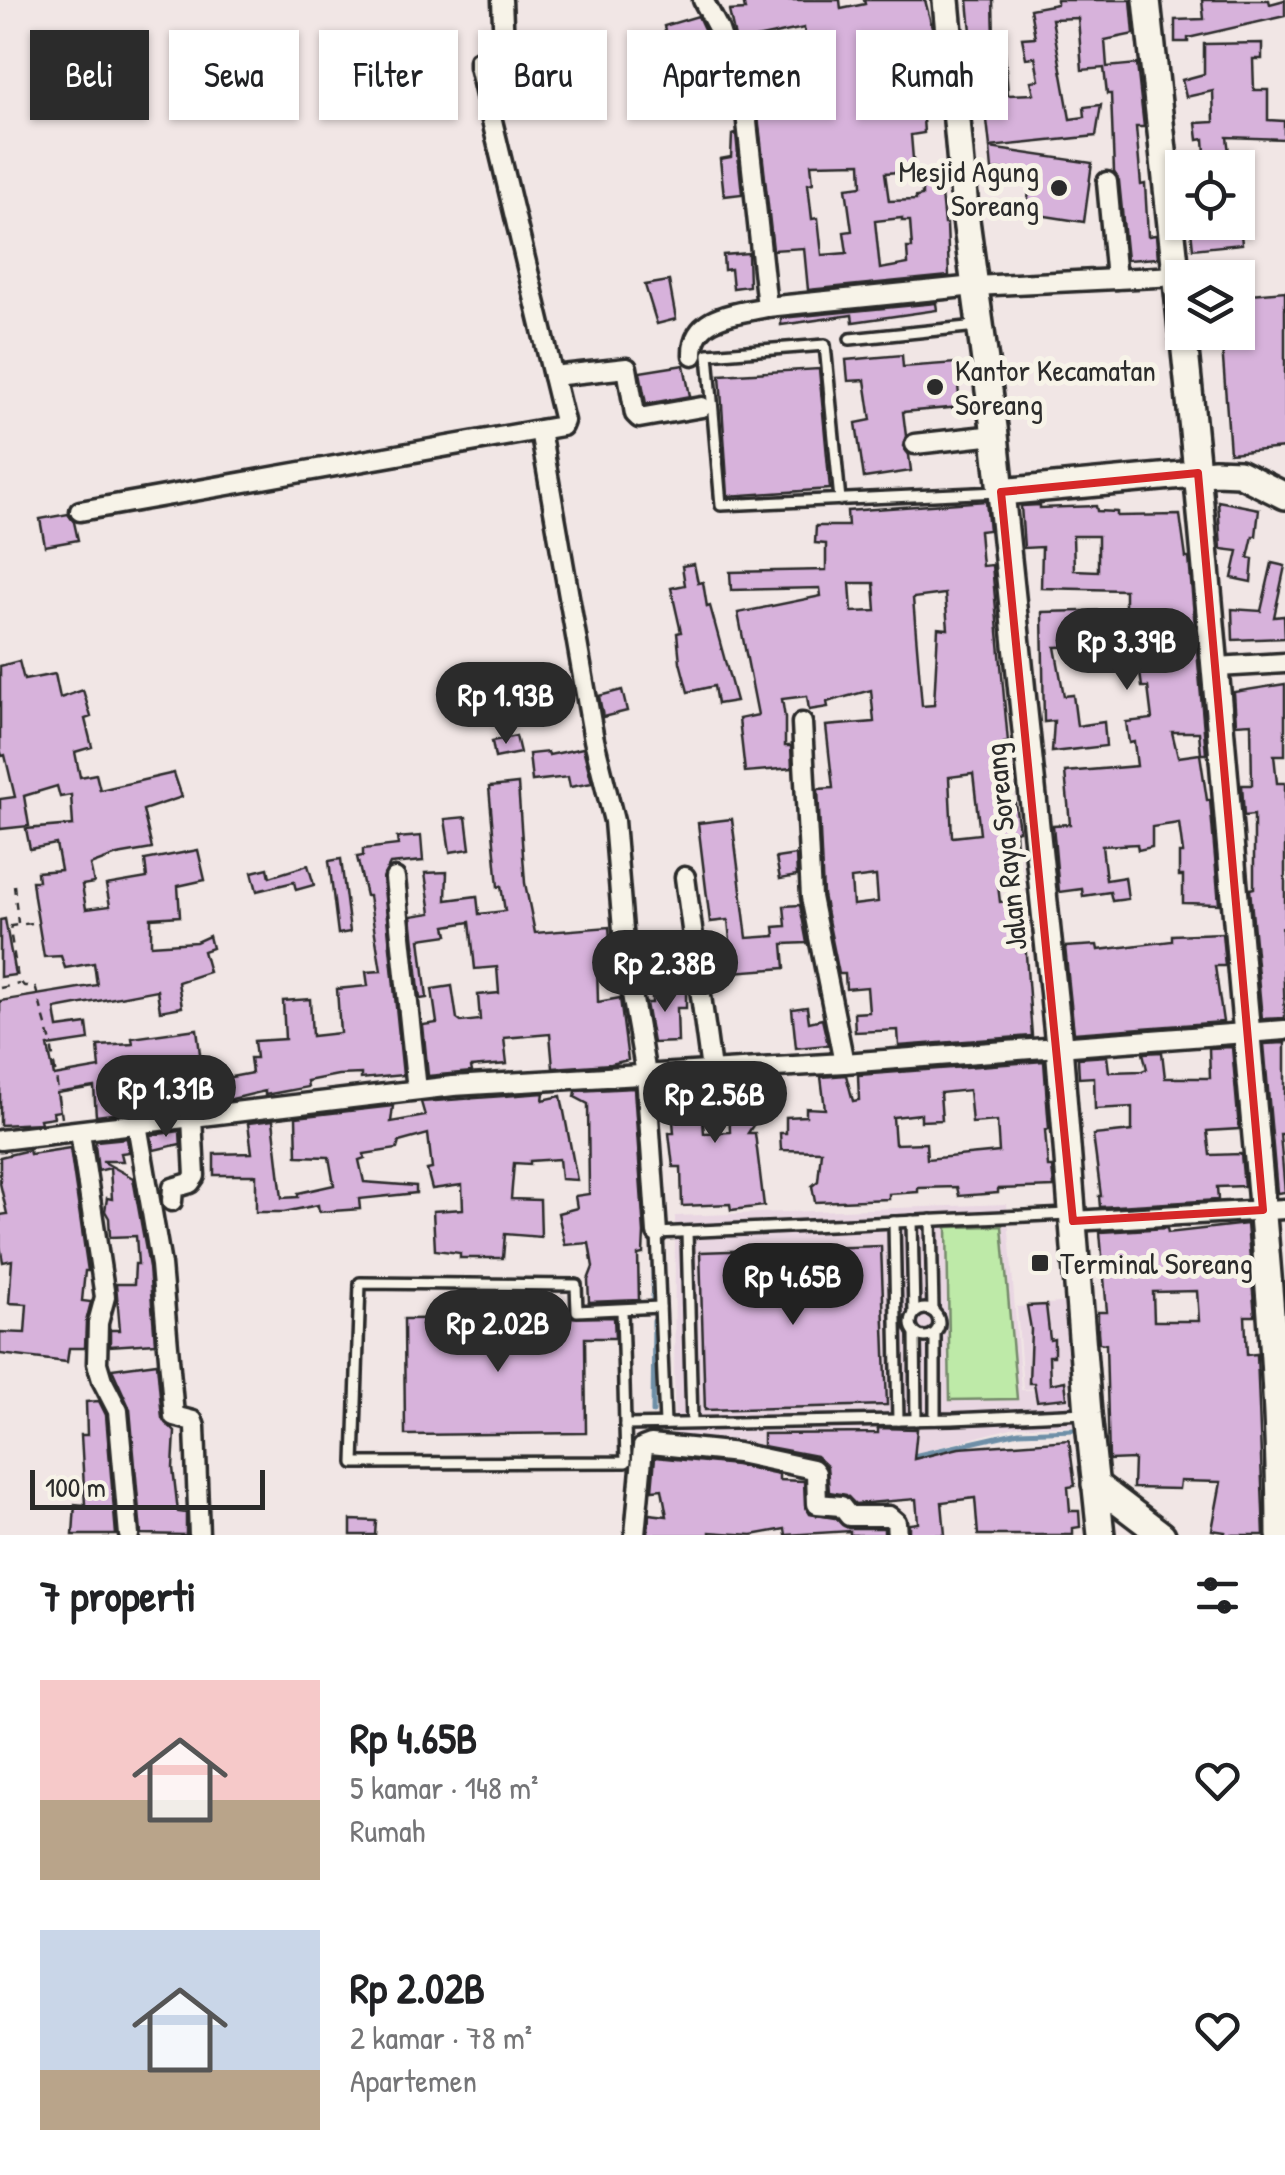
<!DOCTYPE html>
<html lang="id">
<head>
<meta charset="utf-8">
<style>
	:root { --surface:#fff; --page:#f2f2f2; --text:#202124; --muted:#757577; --accent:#2b2b2b }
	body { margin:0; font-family:"Patrick Hand",sans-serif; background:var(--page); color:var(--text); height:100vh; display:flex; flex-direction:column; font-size:38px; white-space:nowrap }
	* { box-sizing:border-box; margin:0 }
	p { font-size:32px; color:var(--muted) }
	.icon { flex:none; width:55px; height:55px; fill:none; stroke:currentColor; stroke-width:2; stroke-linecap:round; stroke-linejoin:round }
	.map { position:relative; height:1535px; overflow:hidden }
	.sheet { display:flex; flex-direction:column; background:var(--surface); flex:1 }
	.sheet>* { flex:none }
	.top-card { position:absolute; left:30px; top:30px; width:1225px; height:90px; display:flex; gap:20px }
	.fabs { position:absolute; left:1165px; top:150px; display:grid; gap:20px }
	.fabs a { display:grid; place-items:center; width:90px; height:90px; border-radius:0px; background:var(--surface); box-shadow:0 2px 8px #0004; font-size:50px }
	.scale { position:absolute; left:30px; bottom:25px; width:235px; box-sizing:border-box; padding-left:10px; border:5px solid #2b2b2b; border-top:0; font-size:28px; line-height:35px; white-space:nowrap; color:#2b2b2b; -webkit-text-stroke:8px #f7f3e8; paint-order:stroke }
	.price { position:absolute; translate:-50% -85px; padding:0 22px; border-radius:35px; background:var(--accent); color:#fff; font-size:32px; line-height:65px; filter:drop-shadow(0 2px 5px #0008) }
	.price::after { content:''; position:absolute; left:50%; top:60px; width:30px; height:22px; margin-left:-15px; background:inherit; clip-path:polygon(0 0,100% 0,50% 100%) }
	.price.on { background:#222; color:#fff }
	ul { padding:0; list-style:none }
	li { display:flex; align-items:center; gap:30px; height:250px; padding:0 40px }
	li span { display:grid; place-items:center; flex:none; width:280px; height:200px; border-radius:0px; color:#555 }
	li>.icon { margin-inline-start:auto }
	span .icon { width:120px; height:120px; fill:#fffc; stroke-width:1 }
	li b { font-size:42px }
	h2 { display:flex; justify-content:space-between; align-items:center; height:120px; padding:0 40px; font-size:42px }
	.chip { padding:0 35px; border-radius:0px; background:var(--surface); box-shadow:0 2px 8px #0004; font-size:35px; line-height:90px }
	.chip.on { background:var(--accent); color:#fff }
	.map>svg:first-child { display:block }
</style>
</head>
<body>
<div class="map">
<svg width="1285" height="1535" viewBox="0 0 1285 1535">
	<rect width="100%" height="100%" fill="#f1e6e5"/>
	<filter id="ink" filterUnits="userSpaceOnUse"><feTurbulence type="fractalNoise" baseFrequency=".01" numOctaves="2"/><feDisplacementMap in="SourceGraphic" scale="20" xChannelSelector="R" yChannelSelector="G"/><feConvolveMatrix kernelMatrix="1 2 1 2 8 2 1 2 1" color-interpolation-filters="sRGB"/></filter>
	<g filter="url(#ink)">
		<g fill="#e9d6e2">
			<path d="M1007 1204 1021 1390 1075 1389 1077 1426H1019L845 1472 674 1435 675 1216Z"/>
			<path d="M1070 1302 1074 1386 1023 1389 1017 1307Z"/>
		</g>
		<path fill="#beeaa8" stroke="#748a6a" stroke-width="2.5" d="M1002 1226 1017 1399 950 1400 947 1227Z"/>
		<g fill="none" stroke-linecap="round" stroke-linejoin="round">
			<g stroke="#6e8fa7" stroke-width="5">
				<path d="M653 1300V1242"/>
				<path d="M653 1412 654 1321"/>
				<path d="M909 1457 1019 1432 1074 1430"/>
			</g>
		</g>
		<g fill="#d7b2db" stroke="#2b2b2b" stroke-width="2.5" fill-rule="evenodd">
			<path d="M743 0H840L841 9 865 4 864 0H925L933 31 914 37 915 58 935 56 936 73 920 75 924 133 911 135 914 171 885 173 889 201 916 200V197L922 196V178H938V195L941 194 944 224H947L949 276 808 290 804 248 773 250 755 89 768 87 764 63 807 57 804 28 736 42 729 11 745 10ZM898 33 902 78 872 81 867 35ZM861 163 862 186 846 188 852 231 844 232 847 253 822 255 818 218 812 219 808 184 813 183 811 164ZM902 218V221H910L912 248H907L908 264 880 269 875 221Z"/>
			<path d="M968 0H993L994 40 1004 39 1008 95 1034 94 1031 81 1039 80 1035 57 1026 58 1022 38 1035 37 1030 9 1057 4V0H1131L1134 34 1105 40 1107 67 1137 64 1144 127H1136L1141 185 1145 184 1148 236 1156 235 1158 258 1127 260 1119 181 1114 172 1111 94H1107L1104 68 1082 70 1078 18 1052 19 1070 119 1085 117 1084 107 1101 105 1096 136 990 147 984 93H980L978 63H974Z"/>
			<path d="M1202 0H1269L1270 4 1285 0V16L1188 38V42H1175V20L1204 19Z"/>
			<path d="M698 16 709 40 705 42 713 69 686 78 672 42 668 43 664 26Z"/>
			<path d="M1262 43V59H1253L1254 90H1268V120L1284 121V139L1227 137 1231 168H1206L1204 139 1198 140 1196 123 1214 122 1213 91 1186 97 1182 80 1204 74V44Z"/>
			<path d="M736 134 742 194 724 196 720 159 731 157 732 135Z"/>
			<path d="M990 148 1092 163 1084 222 1026 213 1032 170H992Z"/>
			<path d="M1240 224 1242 244 1193 249 1191 229Z"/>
			<path d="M748 253 749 286 733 288 731 269 724 270 723 255Z"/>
			<path d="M669 281 676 319 657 324 645 285Z"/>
			<path d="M1285 291V448L1230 453 1221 332H1238V295Z"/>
			<path d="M936 303 937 310 853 322 852 315 781 325V318Z"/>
			<path d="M902 355 903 367 956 363 960 407 903 412 906 436 903 446 909 455 911 471 864 478 856 423 871 420 865 380 848 381 846 360Z"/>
			<path d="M684 365 690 396 646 404 640 372Z"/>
			<path d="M819 369 830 489 728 496 720 375Z"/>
			<path d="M986 501 989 530 979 531 982 566 992 565 1008 742 1004 743V771L1008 804 1015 803 1019 830 1015 831 1017 875 997 877 1000 902 1022 900 1032 1036 899 1046 898 1030 855 1032 854 1013 869 1012 867 987 846 989 845 974H839L823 895 818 789 833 788 826 726 874 722 871 690 827 702 828 707 809 710 807 696 782 699 785 718V746H791L792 768 745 772 739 719 758 715 738 613 821 596 820 588 731 590 730 572 826 570V544L815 543 816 526H848L847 511ZM850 583H874L876 611 852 612ZM945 594 948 629 938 628 934 705 922 706 913 598ZM973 774 980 834 952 837 949 777ZM876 876 878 902 853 905 851 879Z"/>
			<path d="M1218 501 1259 509 1256 536H1253L1248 558 1253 559 1251 582 1232 578 1238 551 1221 549Z"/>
			<path d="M1040 505V508L1096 506 1097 511 1117 512V516L1180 515 1186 558H1189L1206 754H1201L1199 732H1172L1178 757 1200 754 1207 800H1210L1219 904 1183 903V876H1179V853H1183L1179 823 1152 827V847L1138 850 1137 844 1102 846 1106 880 1125 877 1128 899 1112 901 1110 892 1083 896 1082 889 1059 892 1053 825 1070 824 1065 772 1137 766 1134 742 1129 743 1126 722 1152 719 1148 687H1142L1136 645 1055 647 1064 696 1073 695 1077 726 1104 722 1106 746 1052 752 1054 721 1044 722 1042 612 1125 610V590L1041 588 1042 547 1024 548 1021 506ZM1073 536H1098V571L1074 570Z"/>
			<path d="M68 514 74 522 78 540 45 546 40 519Z"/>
			<path d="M1272 563 1285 566 1274 617 1284 616 1285 638 1233 640 1232 609 1261 611Z"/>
			<path d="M694 564 698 583 703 582 707 607 710 606 736 701 717 704 714 686 688 692 680 662 677 633 681 632 671 588 685 585 682 566Z"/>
			<path d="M19 661 24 680 55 674 60 698 83 690 91 717 85 719 92 747 75 752 80 777 96 774 100 790 174 773 182 797 143 810 152 849 117 855 90 865 94 883 82 885 86 909 110 906 106 885 147 878 145 860 198 850 205 880 178 886 180 916 151 918V945L196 942 209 936 212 948 203 951 209 972 178 982 182 1007 160 1011 157 990 55 1009 58 1028 87 1024 89 1040 48 1046 54 1076 100 1068 98 1046 133 1044 132 1038 197 1029 201 1062 172 1065 177 1093 202 1091 200 1083 252 1073 250 1058H256L254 1041 285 1039 283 1001 310 999 312 1036 340 1033 337 989 368 986 366 972 381 971 369 896H366L357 857 363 856V849L398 845 397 838 421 836 423 861 390 864 383 878 403 1075 361 1079V1074L338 1075 307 1081 308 1087 265 1095V1091L232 1099 96 1116 94 1087 57 1093 60 1111 53 1112 54 1117 40 1119 41 1123 0 1125V1001L97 985 94 963 65 968 61 956 44 957 34 897 32 881H38L37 872 61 870 56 844 30 849 26 829 73 825 71 795 60 797 57 786 24 796 29 826 0 829V799L15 797 5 755 2 756 0 749V666Z"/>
			<path d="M1285 684V755H1274L1277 783H1285V928H1282L1285 1018 1262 1019 1250 889 1254 888V815L1244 816 1242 785H1252L1251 723 1236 724 1234 692Z"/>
			<path d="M622 690 627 711 603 717 599 696Z"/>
			<path d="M516 736 520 753 495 758 492 741Z"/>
			<path d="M583 748 592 783 570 787 568 777 532 781 529 754 548 752 549 755Z"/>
			<path d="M518 784 525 883 535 933 609 927 611 950 600 951 597 961 598 1002 620 998 628 1060 611 1064 553 1068 550 1034 504 1038 507 1064 471 1067 472 1072 428 1076 423 1025 437 1023 432 989 452 986 457 1019 461 1022 480 1020 478 995 499 993 497 967 475 969 470 922 446 926 448 935 420 939 427 998 420 999 411 916 431 913 425 873 447 872 446 900 477 896 479 914 505 911 501 886 498 887 489 787Z"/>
			<path d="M466 817 470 849 450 852 445 819Z"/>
			<path d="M732 819 747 938 775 936 774 927 786 926 784 906 800 905 807 943 783 944 785 968 733 972 728 920 710 922 698 823Z"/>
			<path d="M796 855 797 876 780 879 776 858Z"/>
			<path d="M341 859 350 932 338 934 329 861Z"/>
			<path d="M308 865 314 885 296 890 294 882 257 891 252 872 268 868 270 877Z"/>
			<path d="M5 919 15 975 0 977V920Z"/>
			<path d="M1222 933 1225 966H1215L1223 1022 1074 1033 1065 947 1097 945 1098 950 1172 941V935Z"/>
			<path d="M686 990V1008H677L678 1042 653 1043 646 1003H652V991Z"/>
			<path d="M807 1007 809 1022 822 1019 828 1045 796 1048 792 1009Z"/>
			<path d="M1285 1043V1134H1280L1285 1192 1277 1193 1264 1044Z"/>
			<path d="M1232 1047 1239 1129 1207 1131 1210 1155 1241 1154 1244 1186 1217 1187 1218 1200 1100 1207 1099 1196H1101L1093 1135 1132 1131V1107L1095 1109 1094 1077 1079 1078 1078 1058 1107 1056 1109 1072 1142 1071 1147 1069 1143 1053 1162 1052 1165 1078H1210L1209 1048Z"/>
			<path d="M1044 1061 1049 1129 1045 1130 1048 1167H1052L1054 1187 998 1189V1193L959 1196 957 1187 918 1188V1192L889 1194V1199L815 1202 812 1186 818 1181 821 1151 781 1150 780 1133H786V1117L806 1116V1108L825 1109 821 1077 846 1075 853 1101 859 1100 858 1075ZM969 1090 972 1123 997 1121 999 1152 927 1159 926 1143 895 1144 893 1117 921 1114V1121L942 1120 940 1093Z"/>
			<path d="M716 1083 717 1090 732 1089 733 1106 760 1096 759 1116 748 1133H755L764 1206 731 1210 730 1204 682 1206 681 1167H673L669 1133H674L672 1108 666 1109 664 1086ZM729 1107 730 1132 704 1133 702 1109Z"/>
			<path d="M634 1088 644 1233 643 1254 638 1255 639 1300 589 1302 588 1280 593 1267 589 1243 565 1245 558 1213 577 1208 575 1196 589 1194 588 1104 575 1097 576 1091Z"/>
			<path d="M544 1093 543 1100 561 1096 577 1180 561 1179 559 1159 530 1161V1164L514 1163 511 1199 540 1200 541 1237 505 1234 503 1258H460V1253L435 1250 433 1211 463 1209 462 1185 432 1189 427 1170 432 1169 428 1134 399 1142 397 1149 364 1154 365 1158 359 1160 364 1182 416 1186V1193L359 1199 360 1209 319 1212 318 1205 284 1212H256V1175H214V1154L252 1153 248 1123 273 1120 282 1198 298 1197V1193L334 1185 329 1157 297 1156 296 1117 393 1106 391 1122 425 1116 421 1102Z"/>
			<path d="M180 1131 181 1149 180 1144 154 1150 151 1135Z"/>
			<path d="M127 1138 129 1152 121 1153 123 1161H102L133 1178 149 1267 155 1343 110 1346V1330H120L116 1284H134L135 1264H138L136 1236 110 1237 109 1218 105 1211 107 1198 112 1199 110 1168 98 1171 95 1145 96 1141Z"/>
			<path d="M70 1148 88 1271H85L82 1301 91 1302 86 1322 85 1348H69L67 1362 0 1354V1332L25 1333 27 1304 9 1303 12 1260 3 1262 0 1246V1215L7 1214 0 1183V1157L29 1150 30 1154Z"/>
			<path d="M1247 1224 1255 1316H1245L1247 1355 1257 1354 1264 1535H1224L1225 1532 1212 1530 1221 1482 1180 1481 1179 1489 1133 1488 1134 1459 1109 1460 1106 1344 1099 1343 1098 1331V1312H1107L1100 1232 1167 1228 1168 1233ZM1197 1291 1199 1321H1154L1153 1292Z"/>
			<path d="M881 1246 887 1405 705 1410 700 1252Z"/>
			<path d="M1046 1305 1050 1340 1054 1339V1356H1049L1050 1384 1065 1381 1067 1398 1037 1401 1034 1383H1029L1031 1329 1027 1306Z"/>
			<path d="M614 1317 615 1338H585L586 1433 405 1435 404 1319Z"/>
			<path d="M157 1363 162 1418 175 1432 173 1468 178 1512 186 1513V1535L141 1534 130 1409 112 1369Z"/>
			<path d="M99 1401 106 1415 116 1535H73L75 1504 85 1505 81 1435H87L86 1402Z"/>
			<path d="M878 1428 917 1429 914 1459 959 1448 1069 1440 1075 1486 1068 1487 1070 1511H1079L1080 1527 1073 1528V1535H978L975 1498 942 1502 945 1535H909V1524L918 1523 916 1499 855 1504 846 1495 829 1492 827 1466 816 1456 763 1446V1434L878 1433Z"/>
			<path d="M655 1457 736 1465 779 1474V1480L804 1481 805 1505 810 1514 835 1518 848 1528H884V1535H850V1531L786 1535 785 1529 752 1535 710 1532V1535H648L649 1514 667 1516 662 1489 652 1490Z"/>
			<path d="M351 1520 376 1521 375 1535H351Z"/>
		</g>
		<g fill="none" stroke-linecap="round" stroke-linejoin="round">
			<defs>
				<g id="lane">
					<path d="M850 339 977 326"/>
					<path d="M840 500 825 345 708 354 721 505 998 492"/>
					<path d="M931 1220 933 1310"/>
					<path d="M912 1221 914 1314"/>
					<path d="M894 1222 898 1420"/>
					<path d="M687 1232 692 1423"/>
					<circle cx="925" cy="1323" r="14"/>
					<path d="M622 1309 626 1462 354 1463 360 1283 576 1285 577 1311 660 1307"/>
					<path d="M915 1333 916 1420"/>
					<path d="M935 1335V1419"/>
					<path d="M665 1424 657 1233 1068 1214"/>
					<path d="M625 1425 953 1419 1085 1413"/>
				</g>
				<g id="street">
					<path d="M502 0 504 46 501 52 479 61V66L553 376"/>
					<path d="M1107 182 1116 279"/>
					<path d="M767 307 975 286 1177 276"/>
					<path d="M693 355C692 315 736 314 767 307L746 113 719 30 703 0"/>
					<path d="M540 430 594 740 614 821 625 954 646 1074 657 1233"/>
					<path d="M915 444 995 435"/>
					<path d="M80 511 562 426 564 421 553 376 627 368 635 414 639 418 702 407"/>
					<path d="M1217 667 1285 663"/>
					<path d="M802 723 811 897 844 1063"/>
					<path d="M685 877 711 1070"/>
					<path d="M395 878 417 1090"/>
					<path d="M137 1124 161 1265 174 1416 193 1421 195 1427 199 1535"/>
					<path d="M80 1132 105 1297 98 1323 97 1363 102 1380 118 1411 129 1535"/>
					<path d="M0 1140 453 1086 844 1063 1285 1030"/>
					<path d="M172 1201 173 1188 190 1183 195 1176 192 1118"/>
					<path d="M1073 1221 1285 1209"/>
					<path d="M635 1535 643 1447 651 1444 738 1453 813 1469 816 1473 817 1504 841 1506 849 1516H889L896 1522 897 1535"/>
				</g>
				<g id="secondary">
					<path d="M946 0 966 220 995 435 1059 1045 1088 1413 1101 1535"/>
					<path d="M1147 0 1182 329"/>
					<path d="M1183 332C1208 567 1226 801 1247 1035 1261 1201 1280 1368 1280 1535"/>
					<path d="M1001 492 1215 472 1239 473 1285 496"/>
					<path d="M1095 1484 1162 1535"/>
				</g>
			</defs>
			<use href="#lane" stroke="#2b2b2b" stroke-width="16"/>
			<use href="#street" stroke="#2b2b2b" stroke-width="25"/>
			<use href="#secondary" stroke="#2b2b2b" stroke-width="32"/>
			<g stroke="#2b2b2b" stroke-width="2.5" stroke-dasharray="8 8" stroke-linecap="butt">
				<path d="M14 885 18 923"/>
				<path d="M32 923 11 926 10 930 18 979 24 986H35L51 1043 62 1118"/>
				<path d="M0 988 19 984"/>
			</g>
			<use href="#lane" stroke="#f7f3e8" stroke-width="9"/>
			<use href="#street" stroke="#f7f3e8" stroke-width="18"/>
			<use href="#secondary" stroke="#f7f3e8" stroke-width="25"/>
		</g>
	</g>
	<path fill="none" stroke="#d62828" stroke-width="8" stroke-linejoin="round" d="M1198 473 1263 1210 1073 1221 1001 492Z"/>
	<g fill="#2b2b2b" stroke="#f7f3e8" stroke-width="4">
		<circle cx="1059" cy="188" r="10"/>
		<circle cx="935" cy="387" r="10"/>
		<rect x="1030" y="1253" width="20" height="20" rx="5"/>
	</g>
	<g text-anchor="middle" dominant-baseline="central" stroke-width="10" stroke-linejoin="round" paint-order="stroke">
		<g font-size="30" fill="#2b2b2b" stroke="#f7f3e8" text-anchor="start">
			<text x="1039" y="171" text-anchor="end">Mesjid Agung<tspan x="1039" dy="34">Soreang</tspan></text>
			<text x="955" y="370">Kantor Kecamatan<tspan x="955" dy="34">Soreang</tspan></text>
			<text x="1060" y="1263">Terminal Soreang</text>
		</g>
		<g font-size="30" fill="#2b2b2b" stroke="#f7f3e8">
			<text transform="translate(1005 847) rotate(-96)">Jalan Raya Soreang</text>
		</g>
	</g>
</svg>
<div class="fabs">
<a><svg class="icon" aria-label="locate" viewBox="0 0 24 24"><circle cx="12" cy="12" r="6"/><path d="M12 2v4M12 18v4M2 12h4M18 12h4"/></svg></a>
<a><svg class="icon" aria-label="layers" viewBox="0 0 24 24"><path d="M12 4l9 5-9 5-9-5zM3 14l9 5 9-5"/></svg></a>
</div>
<div class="scale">100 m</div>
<b class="price" style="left:1127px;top:693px">Rp 3.39B</b>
<b class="price" style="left:506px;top:747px">Rp 1.93B</b>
<b class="price" style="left:665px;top:1015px">Rp 2.38B</b>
<b class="price" style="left:166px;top:1140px">Rp 1.31B</b>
<b class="price" style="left:715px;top:1146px">Rp 2.56B</b>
<b class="price on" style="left:793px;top:1328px">Rp 4.65B</b>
<b class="price" style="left:498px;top:1375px">Rp 2.02B</b>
<div class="top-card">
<a class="chip on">Beli</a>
<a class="chip">Sewa</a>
<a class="chip">Filter</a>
<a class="chip">Baru</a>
<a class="chip">Apartemen</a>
<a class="chip">Rumah</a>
</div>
</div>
<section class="sheet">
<h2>7 properti<svg class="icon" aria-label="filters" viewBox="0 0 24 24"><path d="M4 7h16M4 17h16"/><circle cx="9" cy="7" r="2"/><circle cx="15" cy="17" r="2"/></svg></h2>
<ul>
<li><span style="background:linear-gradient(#f6c9c9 60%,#b9a48a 0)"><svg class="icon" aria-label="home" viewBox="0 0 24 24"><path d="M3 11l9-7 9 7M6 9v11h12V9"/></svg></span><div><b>Rp 4.65B</b><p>5 kamar · 148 m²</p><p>Rumah</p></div><svg class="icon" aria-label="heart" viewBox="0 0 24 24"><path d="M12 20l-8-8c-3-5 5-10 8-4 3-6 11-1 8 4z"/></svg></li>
<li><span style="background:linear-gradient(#c9d6e8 70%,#b9a48a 0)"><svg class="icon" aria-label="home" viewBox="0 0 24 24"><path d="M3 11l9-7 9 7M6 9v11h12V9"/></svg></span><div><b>Rp 2.02B</b><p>2 kamar · 78 m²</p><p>Apartemen</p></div><svg class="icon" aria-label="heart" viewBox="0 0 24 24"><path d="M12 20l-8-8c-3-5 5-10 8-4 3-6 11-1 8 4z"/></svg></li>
</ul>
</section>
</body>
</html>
